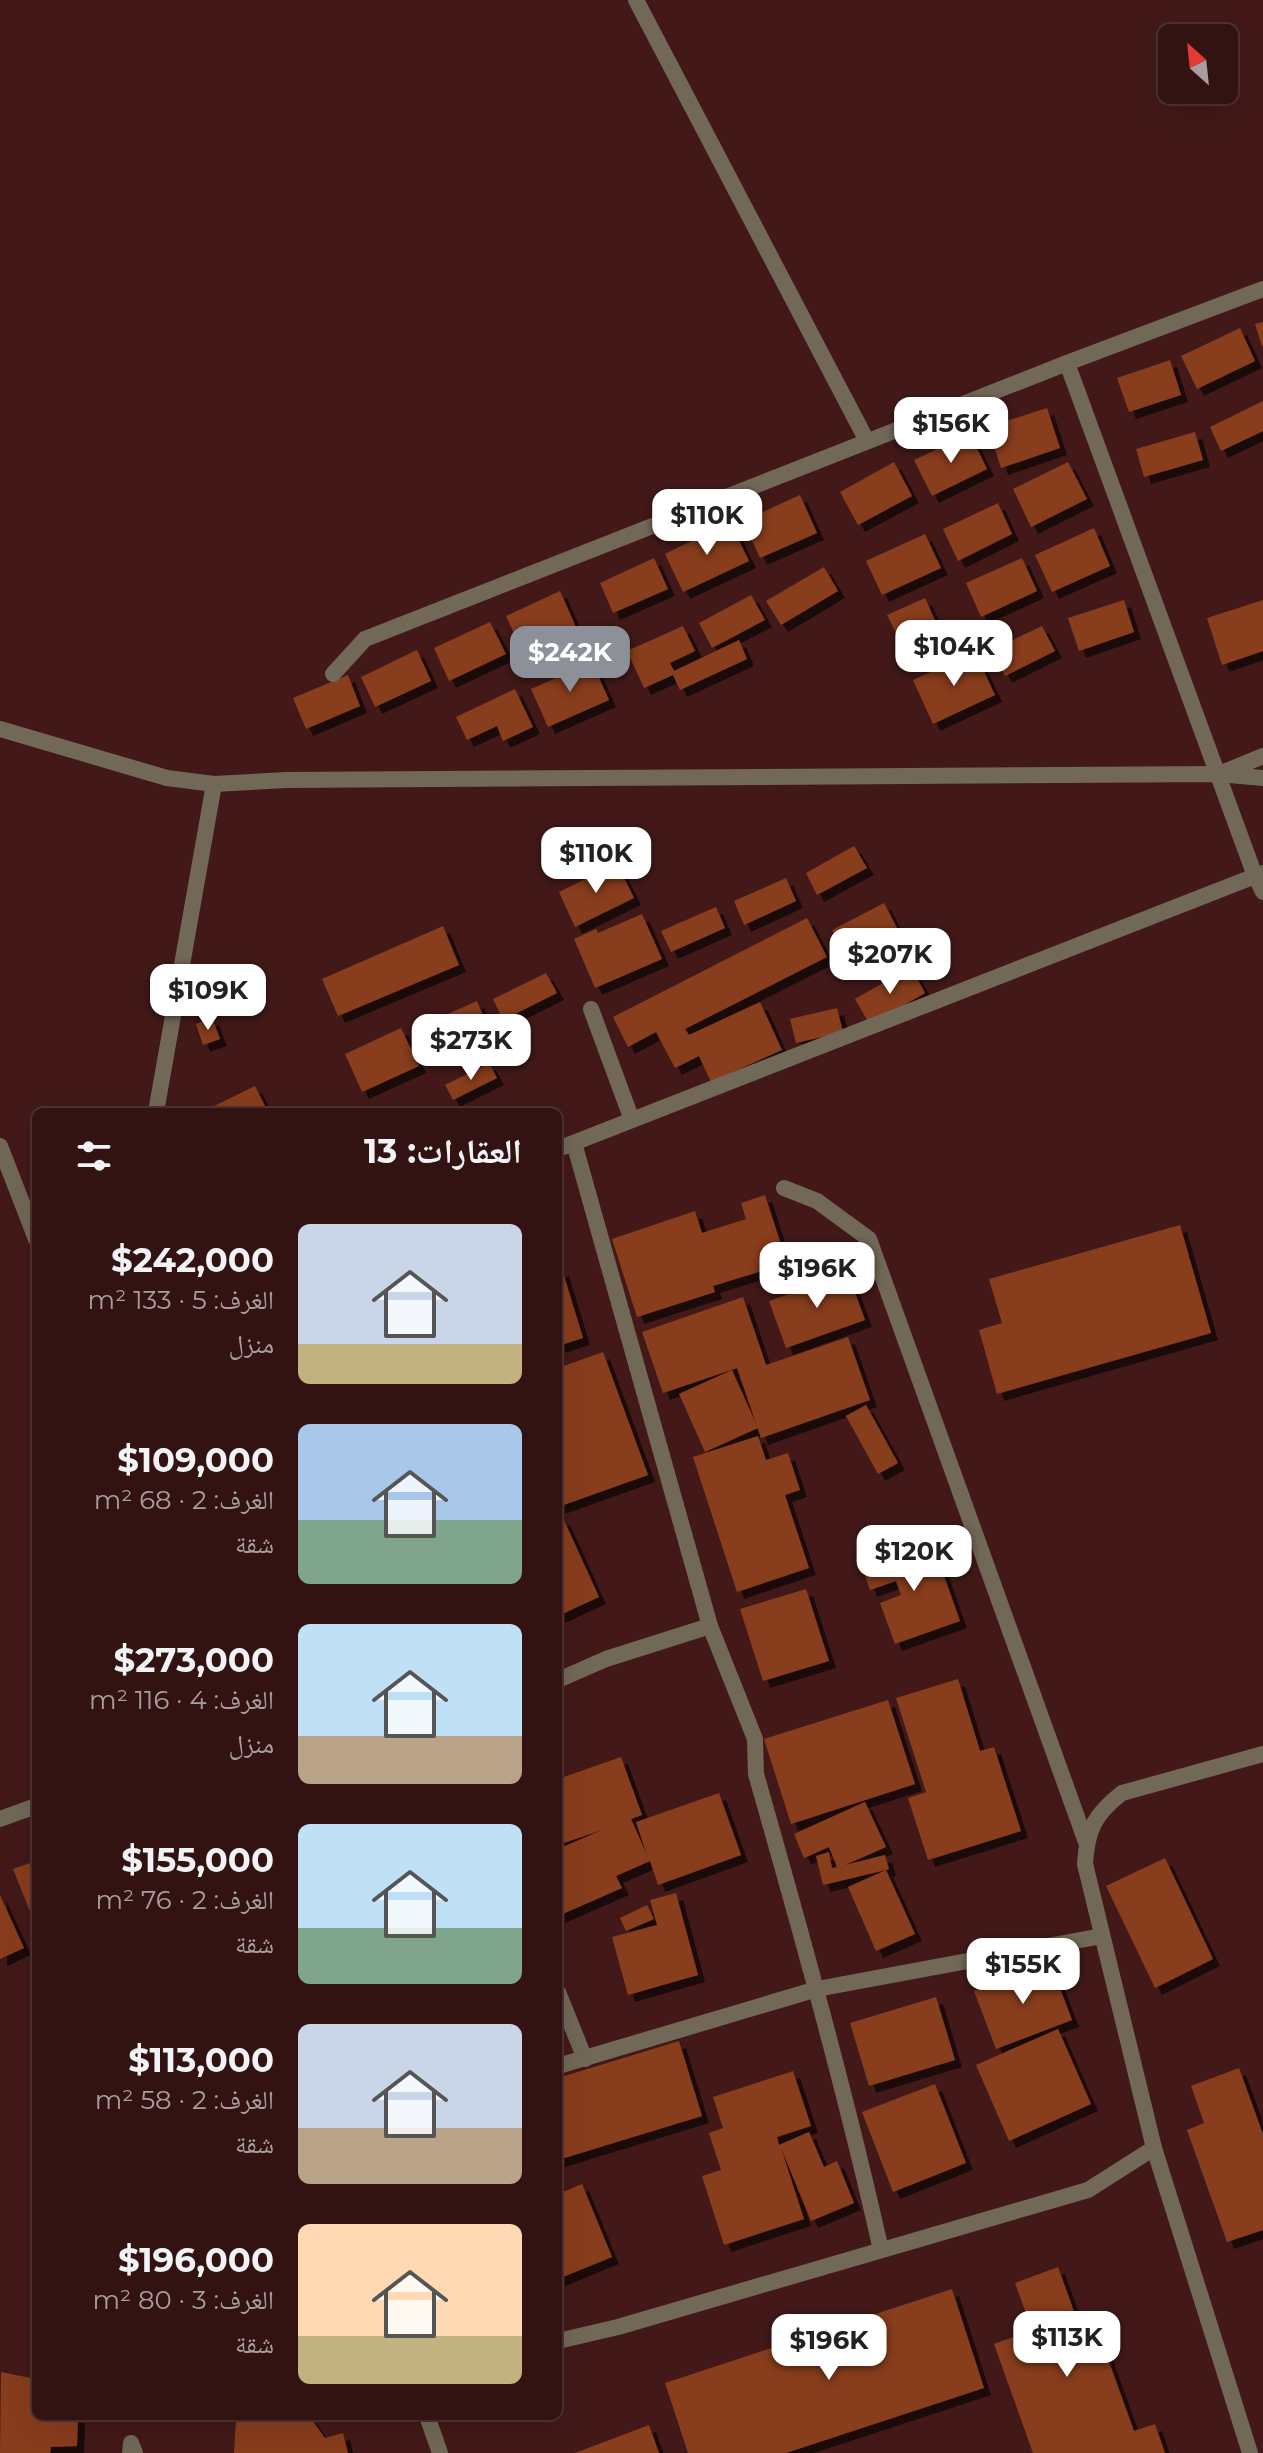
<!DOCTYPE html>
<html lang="ar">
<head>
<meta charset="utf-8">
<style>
	:root { --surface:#321312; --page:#3a1c1b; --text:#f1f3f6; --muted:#a89e9f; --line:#4d3232; --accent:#8c9099 }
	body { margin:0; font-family:Montserrat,"Noto Naskh Arabic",sans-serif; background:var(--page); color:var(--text); direction:rtl; height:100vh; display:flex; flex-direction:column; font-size:30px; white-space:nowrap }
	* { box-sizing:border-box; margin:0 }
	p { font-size:26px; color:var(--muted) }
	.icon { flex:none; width:44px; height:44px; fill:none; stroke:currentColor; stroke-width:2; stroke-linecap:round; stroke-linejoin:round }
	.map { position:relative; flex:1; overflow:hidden; direction:ltr }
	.details { position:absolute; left:32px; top:1108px; width:530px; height:1312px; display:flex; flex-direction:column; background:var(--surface); border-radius:12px; box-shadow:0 8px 32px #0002,0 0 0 2px var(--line); direction:rtl }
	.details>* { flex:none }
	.needle { width:52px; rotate:333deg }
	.controls { position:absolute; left:1158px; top:24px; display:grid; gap:16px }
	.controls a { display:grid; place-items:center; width:80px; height:80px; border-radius:12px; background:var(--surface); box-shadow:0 8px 32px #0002,0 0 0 2px var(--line); font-size:40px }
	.price { position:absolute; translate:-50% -68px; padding:0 18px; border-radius:16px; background:#fff; color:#222; font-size:26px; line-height:52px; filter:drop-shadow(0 2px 4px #0008) }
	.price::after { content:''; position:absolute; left:50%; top:48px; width:24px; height:18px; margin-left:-12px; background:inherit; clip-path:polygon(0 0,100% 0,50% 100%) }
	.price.selected { background:var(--accent); color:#fff }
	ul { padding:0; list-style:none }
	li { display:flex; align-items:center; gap:24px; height:200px; padding:0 40px }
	li span { display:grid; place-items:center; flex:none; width:224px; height:160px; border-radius:12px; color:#555 }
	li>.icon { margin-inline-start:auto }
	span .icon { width:96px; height:96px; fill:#fffc; stroke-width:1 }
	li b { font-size:34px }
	h2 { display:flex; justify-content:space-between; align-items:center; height:96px; padding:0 40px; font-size:34px }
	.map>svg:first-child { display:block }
</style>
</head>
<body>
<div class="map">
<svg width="1263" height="2453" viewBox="0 0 1263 2453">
	<defs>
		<filter id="shadow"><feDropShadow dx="7" dy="7" stdDeviation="0" flood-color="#0009"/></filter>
	</defs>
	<rect width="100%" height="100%" fill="#421918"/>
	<g fill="#883e1b" filter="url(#shadow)">
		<path d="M1263 322V346H1262L1255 324Z"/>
		<path d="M1240 328 1255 361 1197 389 1181 356Z"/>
		<path d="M1170 360 1181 395 1129 412 1117 378Z"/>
		<path d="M1263 401V431L1221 451 1210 427Z"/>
		<path d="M1047 408 1060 448 1001 468 988 427Z"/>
		<path d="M1195 432 1203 460 1144 477 1136 449Z"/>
		<path d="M970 434 987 469 932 496 914 460Z"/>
		<path d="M894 462 912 496 858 525 840 492Z"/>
		<path d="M1068 462 1087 499 1031 527 1013 489Z"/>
		<path d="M800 495 817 533 760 558 743 521Z"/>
		<path d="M998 503 1012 534 958 561 943 529Z"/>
		<path d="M730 522 749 561 683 592 665 554Z"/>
		<path d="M1094 528 1110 566 1052 592 1035 555Z"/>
		<path d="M925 534 941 568 882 595 866 561Z"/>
		<path d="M654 558 668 589 613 613 600 583Z"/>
		<path d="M1022 558 1037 591 981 617 966 583Z"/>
		<path d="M824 567 838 591 781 625 766 601Z"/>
		<path d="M560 591 579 634 526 660 506 616Z"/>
		<path d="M751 595 765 620 712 648 699 623Z"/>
		<path d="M925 598 938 627 901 643 887 615Z"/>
		<path d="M1124 600 1134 632 1079 651 1068 618Z"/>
		<path d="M1263 600V651L1222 665 1207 618Z"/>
		<path d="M490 622 506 654 449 681 434 648Z"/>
		<path d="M683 626 695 651 670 663 674 671 739 640 747 659 680 690 673 675 644 688 627 651Z"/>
		<path d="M1042 626 1055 651 1005 676 992 650Z"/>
		<path d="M417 650 431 681 375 707 361 677Z"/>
		<path d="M975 652 995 695 933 724 913 680Z"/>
		<path d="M592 662 609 700 548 727 531 689Z"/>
		<path d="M348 675 360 706 306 729 293 698Z"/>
		<path d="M515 689 533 727 503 741 497 726 467 740 456 717Z"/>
		<path d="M854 846 867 868 817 895 806 873Z"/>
		<path d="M617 863 634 898 575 927 559 892Z"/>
		<path d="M786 878 796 901 744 925 734 901Z"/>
		<path d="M884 903 898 930 847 957 832 930Z"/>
		<path d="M716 907 725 928 671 952 661 931Z"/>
		<path d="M642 914 662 959 595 988 574 939 596 929 598 933Z"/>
		<path d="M807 918 827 957 685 1029 689 1035 760 1002 782 1050 711 1082 699 1056 675 1068 656 1032 628 1047 613 1017Z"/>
		<path d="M443 926 459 965 338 1016 322 979Z"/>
		<path d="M911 967 925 993 870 1025 855 999Z"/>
		<path d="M546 973 557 993 503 1020 493 999Z"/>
		<path d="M477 1001 488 1027 430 1052 419 1027Z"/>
		<path d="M837 1008 843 1032 796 1043 790 1019Z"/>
		<path d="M212 1018 220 1039 203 1045 196 1024Z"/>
		<path d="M401 1028 419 1066 362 1092 345 1054Z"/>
		<path d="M489 1063 497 1078 453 1100 445 1085Z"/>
		<path d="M255 1086 268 1112H202Z"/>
		<path d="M765 1195 787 1263 713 1286 715 1292 637 1317 612 1239 695 1211 702 1233 746 1219 741 1203Z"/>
		<path d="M1180 1225 1211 1333 997 1394 979 1330 1002 1323 989 1279Z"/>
		<path d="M562 1269 583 1338 558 1346V1271Z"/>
		<path d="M848 1273 865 1320 786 1348 769 1301Z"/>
		<path d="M743 1297 766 1365 848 1337 870 1400 761 1438 737 1368 663 1393 642 1332Z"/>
		<path d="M603 1352 648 1475 558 1507V1368Z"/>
		<path d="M732 1370 758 1428 705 1452 679 1394Z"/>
		<path d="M866 1405 898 1463 878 1474 846 1416Z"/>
		<path d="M758 1436 766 1460 788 1453 800 1490 785 1495 809 1568 737 1592 693 1457Z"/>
		<path d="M563 1518 599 1597 558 1616V1521Z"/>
		<path d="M932 1542 960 1621 895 1644 880 1603 901 1595 896 1581 870 1590 862 1567Z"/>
		<path d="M806 1589 829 1661 763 1681 740 1609Z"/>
		<path d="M958 1679 980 1751 994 1747 1021 1831 928 1860 908 1798 926 1792 896 1698Z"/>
		<path d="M888 1700 915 1784 791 1824 764 1739Z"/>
		<path d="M621 1757 642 1815 631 1819 647 1855 636 1822 719 1793 741 1855 658 1885 650 1861 616 1876 622 1888 558 1916V1849L602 1830 558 1845V1779Z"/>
		<path d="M865 1802 886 1847 845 1865 885 1855 889 1869 886 1870 915 1934 876 1951 848 1887 886 1870 823 1885 816 1856 829 1852 832 1868 837 1867 829 1847 804 1858 794 1834Z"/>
		<path d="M1165 1858 1213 1959 1155 1988 1106 1886Z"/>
		<path d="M36 1861V1926L13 1869Z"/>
		<path d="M676 1893 698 1975 628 1995 612 1937 657 1925 650 1900Z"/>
		<path d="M0 1895 24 1948 0 1959Z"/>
		<path d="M647 1905 654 1919 626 1931 620 1918Z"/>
		<path d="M1050 1962 1072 2020 996 2049 974 1991Z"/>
		<path d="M936 1997 955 2060 869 2086 850 2023Z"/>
		<path d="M1058 2029 1091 2104 1009 2141 976 2065Z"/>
		<path d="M679 2041 702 2116 558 2160V2078Z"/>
		<path d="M1239 2068 1263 2134V2230L1227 2242 1187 2130 1204 2123 1191 2086Z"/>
		<path d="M793 2071 811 2126 777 2137 779 2145 809 2132 824 2167 837 2161 854 2203 811 2221 781 2148 804 2219 724 2245 702 2176 721 2170 709 2133 723 2128 713 2097Z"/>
		<path d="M935 2084 966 2163 893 2192 862 2112Z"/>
		<path d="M582 2184 612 2257 558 2279V2194Z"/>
		<path d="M1058 2267 1076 2317 1091 2312 1134 2431 1155 2424 1165 2453H1033L994 2344 1032 2330 1015 2283Z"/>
		<path d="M952 2289 984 2388 786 2453H688L665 2383Z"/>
		<path d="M1 2372 36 2379V2416H78L77 2446 51 2447 50 2453H0Z"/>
		<path d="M235 2416H264L266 2422 285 2416H309L325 2438 343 2433 348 2453H234L236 2421Z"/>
		<path d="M649 2425 659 2453H575Z"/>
	</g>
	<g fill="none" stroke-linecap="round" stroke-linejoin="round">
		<path stroke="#726857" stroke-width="16" d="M130 2453 131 2443 135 2453"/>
		<g stroke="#726857" stroke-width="16">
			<path d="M636 0 867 441"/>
			<path d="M1067 363 1255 876 1263 892"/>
			<path d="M333 674 365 639 1067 363 1263 289"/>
			<path d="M0 729 167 778 214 784 286 780 1218 774 1263 778"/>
			<path d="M1224 772 1263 756"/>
			<path d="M591 1009 632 1120"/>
			<path d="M156 1112 214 784"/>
			<path d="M574 1143 710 1626 755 1739 756 1774C801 1932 845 2090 881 2250"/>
			<path d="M0 1146 36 1239"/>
			<path d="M558 1149 1263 873"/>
			<path d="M784 1188 817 1201 869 1239 1086 1842"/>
			<path d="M558 1680 606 1659 710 1626"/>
			<path d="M0 1819 36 1806"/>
			<path d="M558 1992 585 2059"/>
			<path d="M558 2066 817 1989 1102 1936"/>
			<path d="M558 2341 618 2327 1088 2190 1154 2148"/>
			<path d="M427 2416 440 2453"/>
			<path d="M1250 2453 1154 2148 1085 1864C1087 1829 1095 1814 1122 1793L1263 1754"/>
		</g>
	</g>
</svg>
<div class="controls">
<a><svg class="needle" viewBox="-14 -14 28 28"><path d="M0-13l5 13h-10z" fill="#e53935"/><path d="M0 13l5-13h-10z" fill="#a89e9f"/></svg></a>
</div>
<b class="price" style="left:951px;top:465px">$156K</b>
<b class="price" style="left:707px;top:557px">$110K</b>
<b class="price" style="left:954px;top:688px">$104K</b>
<b class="price selected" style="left:570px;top:694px">$242K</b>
<b class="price" style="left:596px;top:895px">$110K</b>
<b class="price" style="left:890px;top:996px">$207K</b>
<b class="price" style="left:208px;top:1032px">$109K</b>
<b class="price" style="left:471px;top:1082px">$273K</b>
<b class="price" style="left:817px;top:1310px">$196K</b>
<b class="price" style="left:914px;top:1593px">$120K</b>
<b class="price" style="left:1023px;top:2006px">$155K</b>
<b class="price" style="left:1067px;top:2379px">$113K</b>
<b class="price" style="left:829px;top:2382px">$196K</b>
<section class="details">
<h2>العقارات: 13<svg class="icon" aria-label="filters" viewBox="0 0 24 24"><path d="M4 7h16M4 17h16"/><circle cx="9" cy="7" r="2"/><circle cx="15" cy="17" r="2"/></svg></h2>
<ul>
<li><span style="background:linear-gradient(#c9d6e8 75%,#c2b280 0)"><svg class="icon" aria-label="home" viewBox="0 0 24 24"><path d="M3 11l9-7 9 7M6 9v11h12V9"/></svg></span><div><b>$242,000</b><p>الغرف: 5 · 133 m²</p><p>منزل</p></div></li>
<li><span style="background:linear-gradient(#a9c7e8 60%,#7fa58c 0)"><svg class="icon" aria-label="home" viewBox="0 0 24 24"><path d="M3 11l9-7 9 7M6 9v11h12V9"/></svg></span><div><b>$109,000</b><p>الغرف: 2 · 68 m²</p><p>شقة</p></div></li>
<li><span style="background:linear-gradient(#bfe0f5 70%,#b9a48a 0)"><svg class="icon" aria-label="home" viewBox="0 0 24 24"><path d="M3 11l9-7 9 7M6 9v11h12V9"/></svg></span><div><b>$273,000</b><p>الغرف: 4 · 116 m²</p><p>منزل</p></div></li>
<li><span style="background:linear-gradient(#bfe0f5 65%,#7fa58c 0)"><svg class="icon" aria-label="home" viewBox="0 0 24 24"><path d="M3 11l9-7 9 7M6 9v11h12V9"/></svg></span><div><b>$155,000</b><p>الغرف: 2 · 76 m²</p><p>شقة</p></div></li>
<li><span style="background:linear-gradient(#c9d6e8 65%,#b9a48a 0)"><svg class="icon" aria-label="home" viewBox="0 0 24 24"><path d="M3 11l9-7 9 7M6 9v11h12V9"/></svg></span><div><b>$113,000</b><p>الغرف: 2 · 58 m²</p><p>شقة</p></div></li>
<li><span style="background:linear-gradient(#ffd9b3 70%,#c2b280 0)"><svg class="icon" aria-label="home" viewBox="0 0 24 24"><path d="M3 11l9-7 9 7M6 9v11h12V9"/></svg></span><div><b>$196,000</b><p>الغرف: 3 · 80 m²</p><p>شقة</p></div></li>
</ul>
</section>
</div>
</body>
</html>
